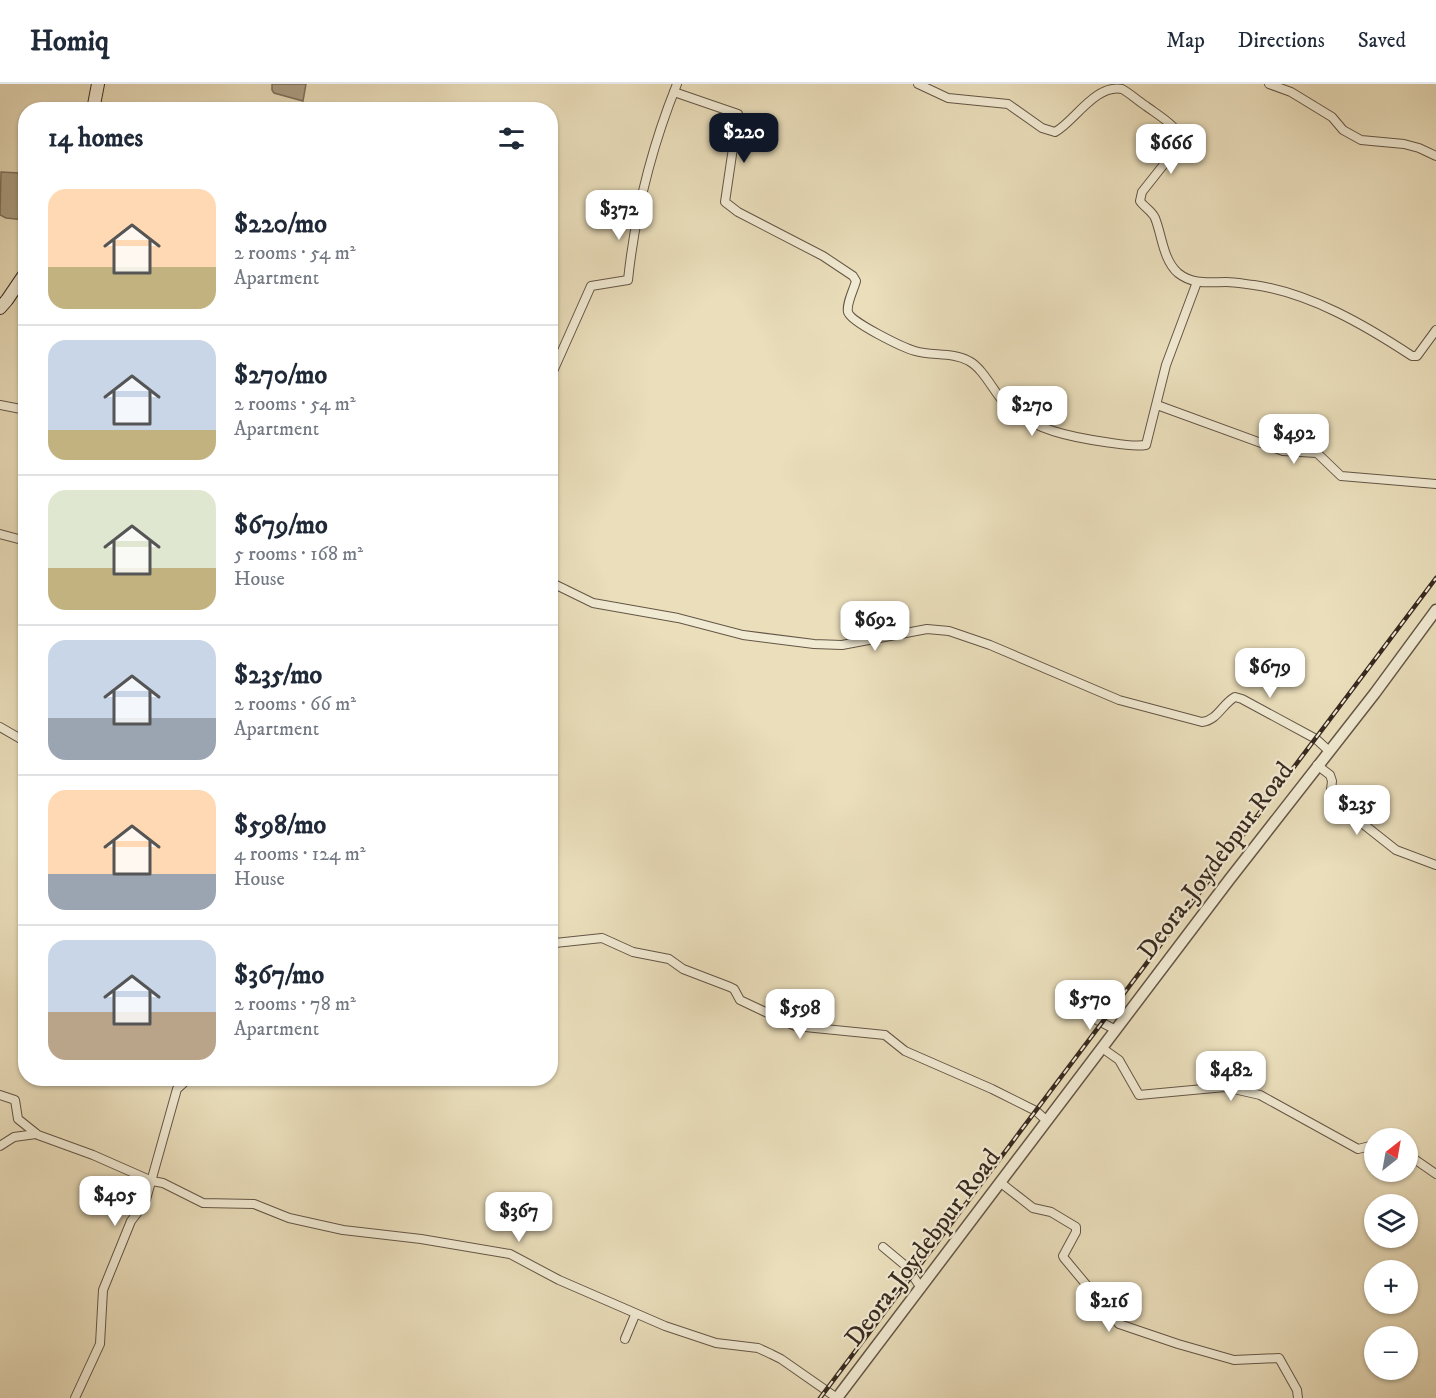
<!DOCTYPE html>
<html lang="en">
<head>
<meta charset="utf-8">
<style>
	:root { --surface:#fff; --page:#f2f2f3; --text:#1f2937; --muted:#747a83; --line:#e0e1e3; --accent:#111827 }
	body { margin:0; font-family:"IM FELL DW Pica",serif; background:var(--page); color:var(--text); height:100vh; display:flex; flex-direction:column; font-size:22px; white-space:nowrap }
	* { box-sizing:border-box; margin:0 }
	p { font-size:20px; color:var(--muted) }
	.icon { flex:none; width:33px; height:33px; fill:none; stroke:currentColor; stroke-width:2; stroke-linecap:round; stroke-linejoin:round }
	.map { position:relative; flex:1; overflow:hidden }
	.details { position:absolute; left:18px; top:18px; width:540px; height:984px; display:flex; flex-direction:column; background:var(--surface); border-radius:24px; box-shadow:0 2px 4px #0004 }
	.details>* { flex:none }
	.needle { width:39px; rotate:31deg }
	.controls { position:absolute; left:1364px; top:1044px; display:grid; gap:12px }
	.controls a { display:grid; place-items:center; width:54px; height:54px; border-radius:50%; background:var(--surface); box-shadow:0 2px 4px #0004; font-size:30px }
	.price { position:absolute; translate:-50% -51px; padding:0 14px; border-radius:12px; background:#fff; color:#222; font-size:20px; line-height:39px; filter:drop-shadow(0 2px 3px #0008) }
	.price::after { content:''; position:absolute; left:50%; top:36px; width:18px; height:14px; margin-left:-9px; background:inherit; clip-path:polygon(0 0,100% 0,50% 100%) }
	.price.selected { background:var(--accent); color:#fff }
	ul { padding:0; list-style:none }
	li { display:flex; align-items:center; gap:18px; height:150px; padding:0 30px }
	li+li { border-top:2px solid var(--line) }
	li span { display:grid; place-items:center; flex:none; width:168px; height:120px; border-radius:18px; color:#555 }
	li>.icon { margin-inline-start:auto }
	span .icon { width:72px; height:72px; fill:#fffc; stroke-width:1 }
	li b { font-size:26px }
	h2 { display:flex; justify-content:space-between; align-items:center; height:72px; padding:0 30px; font-size:26px }
	header { display:flex; align-items:center; gap:36px; box-sizing:border-box; height:84px; padding:0 30px; background:var(--surface); border-bottom:2px solid var(--line) }
	header strong { font-size:28px }
	nav { display:flex; gap:33px; margin-inline-start:auto; font-size:21px }
	.map>svg:first-child { display:block }
</style>
</head>
<body>
<header>
<strong>Homiq</strong>
<nav><a>Map</a><a>Directions</a><a>Saved</a></nav>
</header>
<div class="map">
<svg width="1436" height="1314" viewBox="0 0 1436 1314">
	<rect width="100%" height="100%" fill="#eadebb"/>
	<filter id="stains"><feTurbulence type="fractalNoise" baseFrequency=".00333" numOctaves="4"/><feColorMatrix values="0 0 0 0 .2 0 0 0 0 .09 0 0 0 0 .02 0 0 0 .5 -.17"/></filter>
	<radialGradient id="worn" r=".72"><stop offset=".6" stop-color="#630" stop-opacity="0"/><stop offset="1" stop-color="#630" stop-opacity=".3"/></radialGradient>
	<g fill="#ada086" stroke="#7e705d" stroke-width="1.5">
		<path d="M272 0H306L303 17 274 9 272 6Z"/>
		<path d="M1 88 20 89 25 93V136L6 134 0 131Z"/>
	</g>
	<g fill="none" stroke-linecap="round" stroke-linejoin="round">
		<defs>
			<g id="minor">
				<path d="M918 0 948 14 1008 20 1042 44 1055 48C1074 38 1095 0 1122 5 1131 10 1138 17 1146 22 1156 30 1184 45 1180 60L1142 108 1140 117C1144 123 1152 127 1155 134 1162 151 1163 176 1178 189 1193 201 1209 198 1226 198 1235 198 1245 200 1254 201 1310 209 1365 241 1412 272H1417L1436 246"/>
				<path d="M1269 0 1291 8 1332 33 1343 46 1361 56 1404 60 1419 64 1436 72"/>
				<path d="M674 8 738 30 725 118 738 128 823 172 853 192 856 197C854 205 846 220 848 228 850 238 904 264 915 267 932 272 953 268 969 277 984 285 994 309 1007 322 1034 346 1071 353 1105 358 1119 360 1132 363 1146 361L1166 281 1197 198"/>
				<path d="M550 294 591 202 628 196C635 130 652 62 677 0"/>
				<path d="M0 321 26 326"/>
				<path d="M1157 321 1283 367 1317 369 1341 392 1436 400"/>
				<path d="M0 450 26 457"/>
				<path d="M550 498 593 519 678 534 743 551 814 560 842 561 927 545 949 547 990 561 1119 616 1202 638C1218 636 1222 620 1235 613L1242 615 1316 655 1329 667"/>
				<path d="M0 643 26 658"/>
				<path d="M1317 681 1330 691 1332 697 1330 714 1333 720 1353 732 1396 766 1436 781"/>
				<path d="M550 864 555 859 602 854 633 868 669 875 683 885 730 903 734 905 740 916 795 942 885 951 905 967 992 1005 1036 1027 1047 1037"/>
				<path d="M1076 925 1116 946"/>
				<path d="M1102 964 1119 976 1139 1011 1225 1003 1260 1011 1358 1065 1374 1061"/>
				<path d="M0 1011 15 1016 18 1035 38 1051 93 1071 152 1097 163 1099 203 1119 254 1120 289 1134 343 1146 421 1155 510 1170 559 1196 665 1242 716 1259 758 1264 771 1270 781 1275 837 1314"/>
				<path d="M0 1062 14 1053 36 1050"/>
				<path d="M1407 1070 1436 1090"/>
				<path d="M1001 1099 1033 1124 1051 1128 1076 1143V1148L1063 1172 1064 1174 1119 1240 1178 1260 1234 1276 1279 1274 1297 1306 1298 1314"/>
				<path d="M883 1163 907 1183 921 1204"/>
				<path d="M625 1255 635 1231"/>
				<path d="M75 1314 100 1260 103 1206 131 1137 145 1119 177 1005 189 994"/>
			</g>
			<path id="tertiary" d="M837 1314 1229 796 1375 609 1436 526"/>
			<g id="secondary">
				<path d="M93 26 98 0"/>
				<path d="M0 224 7 216 26 188"/>
			</g>
		</defs>
		<use href="#minor" stroke="#645646" stroke-width="10"/>
		<use href="#tertiary" stroke="#645646" stroke-width="13"/>
		<use href="#secondary" stroke="#37291f" stroke-width="14"/>
		<use href="#minor" stroke="#f1ead3" stroke-width="8"/>
		<use href="#tertiary" stroke="#f1ead3" stroke-width="10"/>
		<use href="#secondary" stroke="#f1ead3" stroke-width="12"/>
		<defs>
			<path id="rail" d="M820 1314 1436 494"/>
		</defs>
		<use href="#rail" stroke="#37291f" stroke-width="4.5"/>
		<use href="#rail" stroke="#f1ead3" stroke-width="2" stroke-dasharray="7" stroke-linecap="butt"/>
	</g>
	<g text-anchor="middle" dominant-baseline="central" stroke-width="4.5" stroke-linejoin="round" paint-order="stroke">
		<g font-size="26" fill="#37291f" stroke="#f1ead3">
			<text transform="translate(1216 777) rotate(-53)">Deora-Joydebpur Road</text>
			<text transform="translate(923 1164) rotate(-53)">Deora-Joydebpur Road</text>
		</g>
	</g>
	<rect width="100%" height="100%" filter="url(#stains)"/>
	<rect width="100%" height="100%" fill="url(#worn)"/>
</svg>
<div class="controls">
<a><svg class="needle" viewBox="-14 -14 28 28"><path d="M0-13l5 13h-10z" fill="#e53935"/><path d="M0 13l5-13h-10z" fill="#747a83"/></svg></a>
<a><svg class="icon" aria-label="layers" viewBox="0 0 24 24"><path d="M12 4l9 5-9 5-9-5zM3 14l9 5 9-5"/></svg></a>
<a>+</a>
<a>−</a>
</div>
<b class="price selected" style="left:744px;top:80px">$220</b>
<b class="price" style="left:1171px;top:91px">$666</b>
<b class="price" style="left:619px;top:157px">$372</b>
<b class="price" style="left:1032px;top:353px">$270</b>
<b class="price" style="left:1294px;top:381px">$492</b>
<b class="price" style="left:875px;top:568px">$692</b>
<b class="price" style="left:1270px;top:615px">$679</b>
<b class="price" style="left:1357px;top:752px">$235</b>
<b class="price" style="left:1090px;top:947px">$570</b>
<b class="price" style="left:800px;top:956px">$598</b>
<b class="price" style="left:1231px;top:1018px">$482</b>
<b class="price" style="left:115px;top:1143px">$405</b>
<b class="price" style="left:519px;top:1159px">$367</b>
<b class="price" style="left:1109px;top:1249px">$216</b>
<section class="details">
<h2>14 homes<svg class="icon" aria-label="filters" viewBox="0 0 24 24"><path d="M4 7h16M4 17h16"/><circle cx="9" cy="7" r="2"/><circle cx="15" cy="17" r="2"/></svg></h2>
<ul>
<li><span style="background:linear-gradient(#ffd9b3 65%,#c2b280 0)"><svg class="icon" aria-label="home" viewBox="0 0 24 24"><path d="M3 11l9-7 9 7M6 9v11h12V9"/></svg></span><div><b>$220/mo</b><p>2 rooms · 54 m²</p><p>Apartment</p></div></li>
<li><span style="background:linear-gradient(#c9d6e8 75%,#c2b280 0)"><svg class="icon" aria-label="home" viewBox="0 0 24 24"><path d="M3 11l9-7 9 7M6 9v11h12V9"/></svg></span><div><b>$270/mo</b><p>2 rooms · 54 m²</p><p>Apartment</p></div></li>
<li><span style="background:linear-gradient(#dfe7d0 65%,#c2b280 0)"><svg class="icon" aria-label="home" viewBox="0 0 24 24"><path d="M3 11l9-7 9 7M6 9v11h12V9"/></svg></span><div><b>$679/mo</b><p>5 rooms · 168 m²</p><p>House</p></div></li>
<li><span style="background:linear-gradient(#c9d6e8 65%,#9aa5b1 0)"><svg class="icon" aria-label="home" viewBox="0 0 24 24"><path d="M3 11l9-7 9 7M6 9v11h12V9"/></svg></span><div><b>$235/mo</b><p>2 rooms · 66 m²</p><p>Apartment</p></div></li>
<li><span style="background:linear-gradient(#ffd9b3 70%,#9aa5b1 0)"><svg class="icon" aria-label="home" viewBox="0 0 24 24"><path d="M3 11l9-7 9 7M6 9v11h12V9"/></svg></span><div><b>$598/mo</b><p>4 rooms · 124 m²</p><p>House</p></div></li>
<li><span style="background:linear-gradient(#c9d6e8 60%,#b9a48a 0)"><svg class="icon" aria-label="home" viewBox="0 0 24 24"><path d="M3 11l9-7 9 7M6 9v11h12V9"/></svg></span><div><b>$367/mo</b><p>2 rooms · 78 m²</p><p>Apartment</p></div></li>
</ul>
</section>
</div>
</body>
</html>
